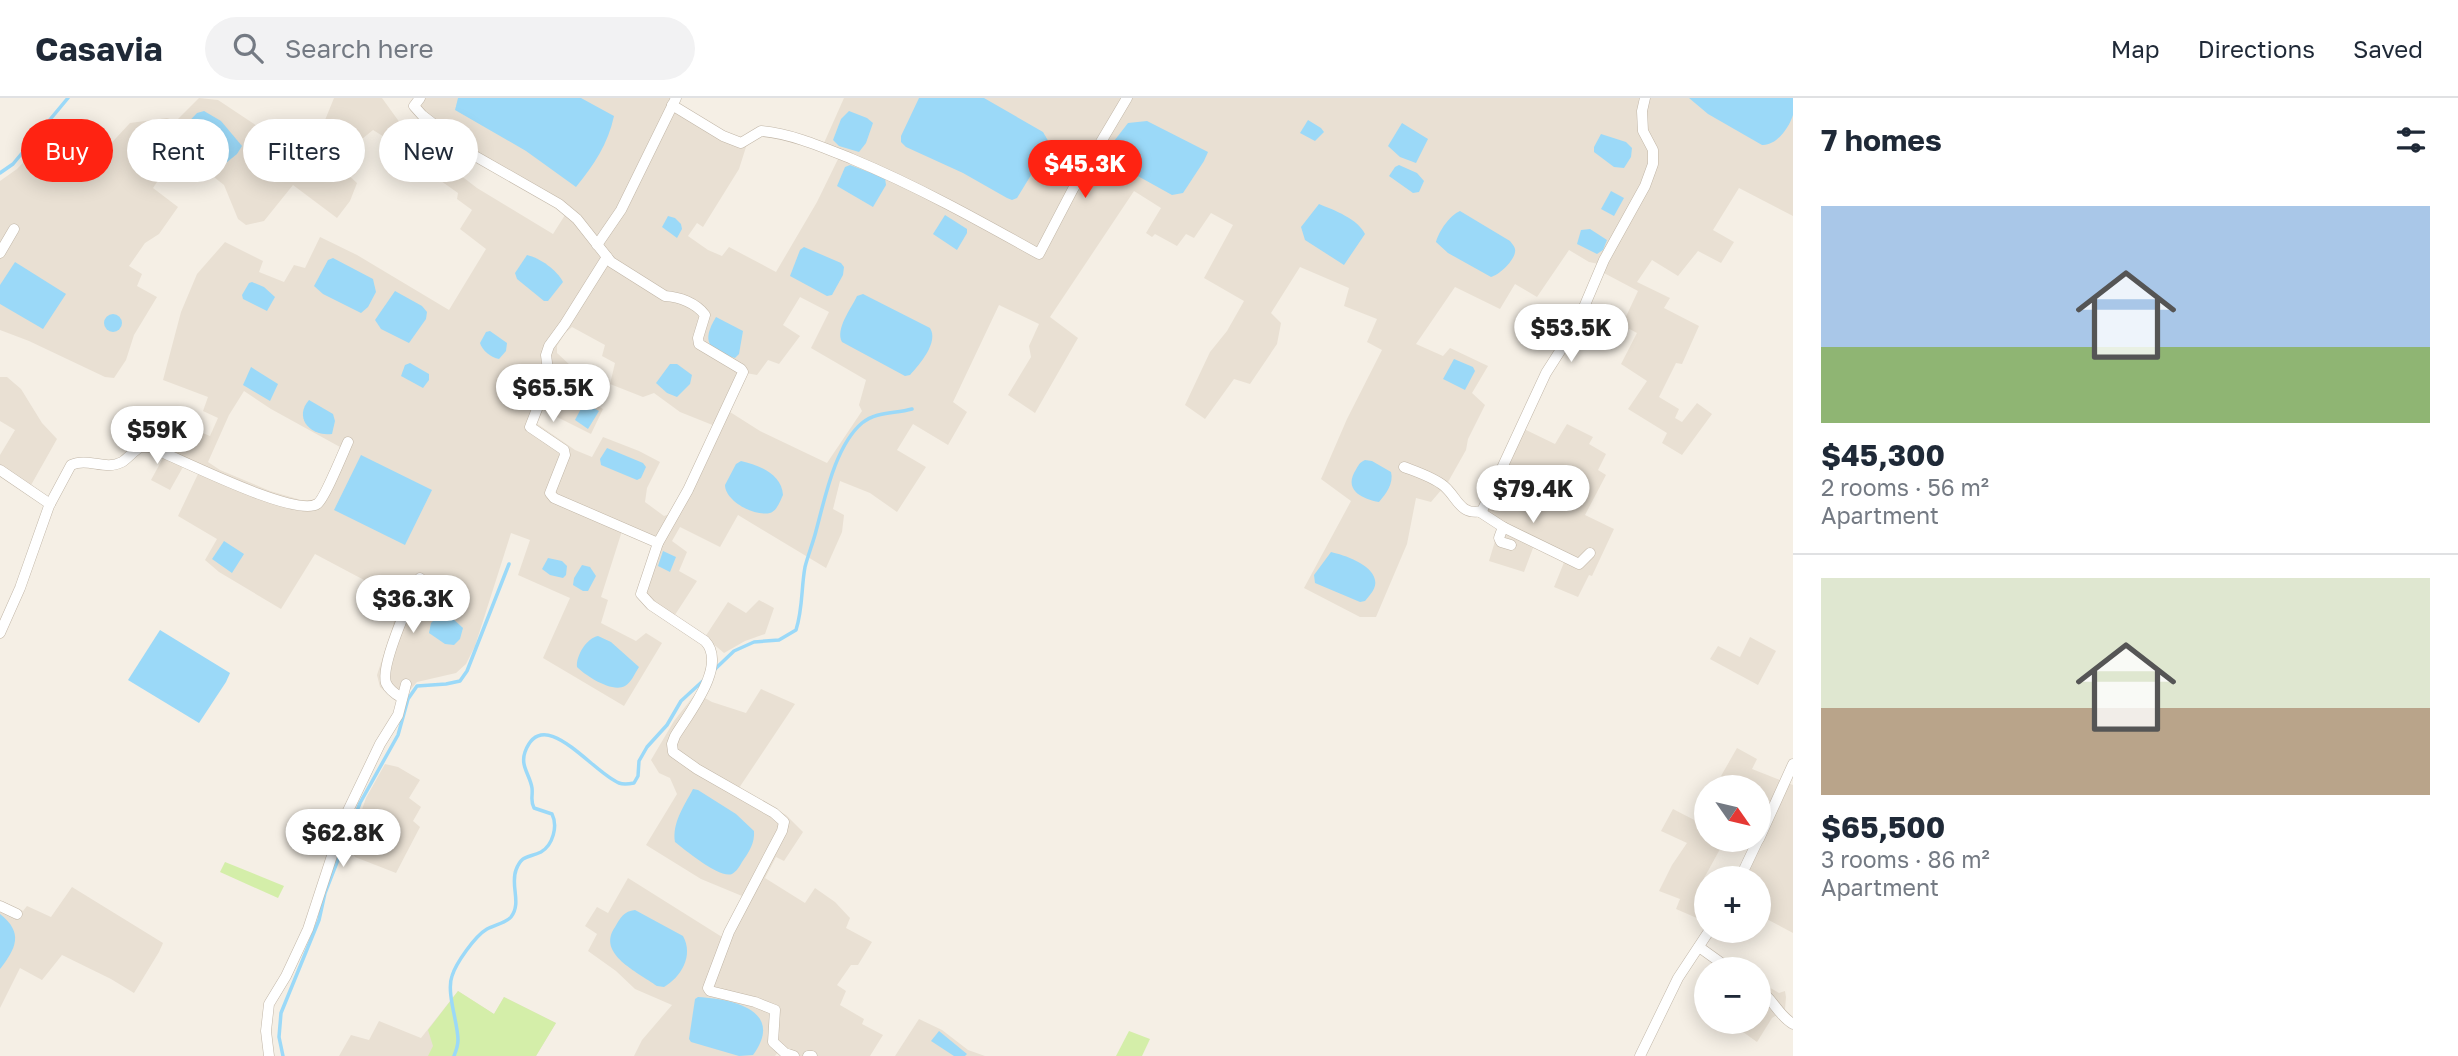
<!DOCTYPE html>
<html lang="en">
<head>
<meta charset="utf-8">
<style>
	:root { --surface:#fff; --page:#f2f2f3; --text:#1f2937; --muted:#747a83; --line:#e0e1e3; --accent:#ff2312 }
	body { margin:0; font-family:"Golos Text",sans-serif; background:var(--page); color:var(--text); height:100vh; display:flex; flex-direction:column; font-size:26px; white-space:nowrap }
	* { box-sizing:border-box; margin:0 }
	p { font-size:23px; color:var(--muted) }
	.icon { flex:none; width:38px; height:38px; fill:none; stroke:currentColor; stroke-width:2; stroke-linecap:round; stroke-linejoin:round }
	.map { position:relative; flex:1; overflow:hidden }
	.sheet { display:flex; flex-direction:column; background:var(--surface); width:665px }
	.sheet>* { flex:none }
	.guide { position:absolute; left:21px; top:21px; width:665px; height:63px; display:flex; gap:14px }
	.needle { width:46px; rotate:124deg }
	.controls { position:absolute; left:1694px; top:677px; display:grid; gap:14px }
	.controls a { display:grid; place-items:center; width:77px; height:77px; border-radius:50%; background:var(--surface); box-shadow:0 4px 18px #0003; font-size:35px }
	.price { position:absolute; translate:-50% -60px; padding:0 16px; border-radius:24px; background:#fff; color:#222; font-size:23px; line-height:46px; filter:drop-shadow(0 2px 4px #0008) }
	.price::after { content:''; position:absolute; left:50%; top:42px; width:21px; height:16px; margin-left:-10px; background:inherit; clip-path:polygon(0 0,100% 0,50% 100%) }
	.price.on { background:var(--accent); color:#fff }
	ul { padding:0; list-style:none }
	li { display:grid; align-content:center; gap:14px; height:371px; padding:0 28px }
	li+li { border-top:2px solid var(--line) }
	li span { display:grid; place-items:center; height:217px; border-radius:0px; color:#555 }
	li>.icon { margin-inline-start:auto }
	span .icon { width:126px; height:126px; fill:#fffc; stroke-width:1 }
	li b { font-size:30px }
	h2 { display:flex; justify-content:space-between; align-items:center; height:84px; padding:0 28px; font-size:30px }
	.chip { padding:0 24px; border-radius:32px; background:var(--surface); box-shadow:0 4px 18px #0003; font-size:24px; line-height:63px }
	.chip.on { background:var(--accent); color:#fff }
	header { display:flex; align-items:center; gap:42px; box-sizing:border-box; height:98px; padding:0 35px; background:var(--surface); border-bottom:2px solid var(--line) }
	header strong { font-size:33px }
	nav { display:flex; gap:38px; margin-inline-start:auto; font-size:24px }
	.search { width:490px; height:63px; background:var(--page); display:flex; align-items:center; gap:18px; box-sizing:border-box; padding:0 24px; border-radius:38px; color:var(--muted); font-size:26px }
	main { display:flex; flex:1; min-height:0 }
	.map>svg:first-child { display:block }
</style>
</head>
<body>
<header>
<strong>Casavia</strong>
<div class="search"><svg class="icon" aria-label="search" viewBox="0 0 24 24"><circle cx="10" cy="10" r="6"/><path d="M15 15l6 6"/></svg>Search here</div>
<nav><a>Map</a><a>Directions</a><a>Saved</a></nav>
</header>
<main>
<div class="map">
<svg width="1793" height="958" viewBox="0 0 1793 958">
	<rect width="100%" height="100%" fill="#f5efe5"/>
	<g fill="#e9e0d3" fill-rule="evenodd">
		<path d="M199 0 218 2 281 44 274 55 288 65 293 63 323 27 334 0H382L403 29 391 43 373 32 362 41 338 26 321 49 332 62 357 85 350 103 337 120 293 87 264 123 246 127 238 121 224 87 179 51 153 90 178 109 159 136 145 145 129 168 142 176 137 188 157 199 134 237 126 262 114 280 105 279 29 243 0 232V83L17 71 47 40 64 46 90 68 130 25 167 20 176 23Z"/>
		<path d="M416 0H681L678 5 737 42 745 40 755 30 760 29 794 34 824 45 844 0H1793V118L1739 90 1713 132 1734 144 1721 165 1698 153 1678 178 1652 162 1637 184 1670 200 1664 210 1699 228 1682 266 1676 265 1659 299 1679 311 1675 320 1682 324 1697 305 1712 316 1682 357 1662 345 1667 335 1628 311 1647 283 1621 266 1637 235 1622 227 1638 193 1602 174 1599 166 1589 164 1569 152 1537 199 1515 186 1500 211 1455 189 1416 246 1443 258 1450 250 1488 268 1472 295 1485 307 1468 341 1466 352 1448 384 1431 404 1416 400 1407 446 1376 519H1360L1304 490 1351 403 1321 381 1347 321 1382 252 1367 244 1377 221 1344 208 1349 190 1300 169 1271 215 1281 225 1277 246 1250 286 1234 281 1205 321 1185 307 1210 254 1227 233 1244 203 1204 180 1233 127 1211 115 1194 140 1186 136 1177 148 1155 136 1152 139 1146 135 1161 110 1134 93 1050 219 1078 240 1035 315 1008 297 1031 259 1029 248 1039 226 999 207 953 304 967 314 948 347 913 326 897 352 926 369 897 414 870 395 840 383 833 411 844 417 842 434 826 470 738 417 720 449 680 429 672 443 687 454 679 473 697 483 671 523 643 504 653 452 652 446 622 433 601 499 608 502 601 525 636 543 646 535 662 545 624 608 543 560 570 500 518 477 530 442 511 435 475 548 466 566 456 575 417 584 410 592 404 603 387 595 380 589 377 577 393 528 398 500 315 456 281 511 219 474 205 462 217 441 178 418 198 376 183 369 170 392 151 382 163 360 140 351 153 315 210 338 218 320 203 313 208 299 163 282 181 214 197 176 225 144 263 163 259 174 284 184 294 167 305 170 320 139 357 157 449 212 486 151 460 131 472 112 457 101 458 95 424 71 434 57 477 90 553 136 565 117 555 107 414 14 409 9ZM757 37 796 41 839 59 817 104 776 174 729 149 722 158 708 152 688 138 697 125 703 129 739 71 746 49ZM800 199 829 214 811 250 866 282 859 307 862 313 827 365 760 333 730 314 746 275 757 277 768 262 779 266 800 238 783 227ZM572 229 605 247 602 258 615 265 610 286 643 299 654 295 680 314 715 328 670 416 664 418 645 404 647 390 660 364 639 353 603 339 592 359 575 352 536 325 543 312 591 336 603 311 588 302V297L568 285 570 267 557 255V248L565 235ZM244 293 271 311 340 349 318 398 314 402H301L270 393 220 372 208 364 229 317Z"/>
		<path d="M0 279H7L21 291 42 325 57 341 26 396 0 377V357L15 332 0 323Z"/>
		<path d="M1567 326 1593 339 1589 346 1606 356 1598 372 1606 377 1585 417 1614 431 1592 478 1589 477 1578 499 1554 489 1565 462 1533 450 1524 474 1489 463 1499 430 1484 414 1524 331 1555 346Z"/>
		<path d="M759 502 774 510 765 536 745 543 724 555 705 539 728 504 746 515Z"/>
		<path d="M1750 539 1776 553 1758 587 1710 561 1718 548 1740 559Z"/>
		<path d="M761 591 795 606 739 690 786 717 803 734 784 763 776 759 765 780 805 805 815 790 835 804 850 820 846 830 872 844 858 867H851L837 887 846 893 840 907 864 921 862 926 883 937 870 958H785L778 954 775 958H634L642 942 672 907 635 891 616 873 588 853 597 836 585 828 597 809 608 815 628 780 722 839 742 798 701 781 646 747 677 696 670 680 659 675 651 662 674 623 696 595 712 604 746 615Z"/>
		<path d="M1737 650 1757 661 1752 671 1793 687V835L1759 817V780H1743L1777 707 1759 698V690L1741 689 1721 678Z"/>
		<path d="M385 666 398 669 420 682 409 700 421 709 413 723 420 729 396 775 355 759 349 749 366 700Z"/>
		<path d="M1673 711 1706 728V742H1725L1703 782 1706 783V824L1676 811 1680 801 1659 793 1672 767 1687 745 1661 733Z"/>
		<path d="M72 789 163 845 159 854 134 895 111 881 62 857 42 882 20 870 0 910V802L23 813 27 808 51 819Z"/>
		<path d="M1762 885 1779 895 1785 893 1786 899 1785 912 1772 920 1757 944 1736 929 1739 924H1759V891Z"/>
		<path d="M458 893 494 916 504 899 556 925 536 958H339L351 937 369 942 379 923 421 940Z"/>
		<path d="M919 921 942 932 968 952 985 958H895Z"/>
	</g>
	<g fill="#d4eea9">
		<path d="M225 764 284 788 278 800 220 774Z"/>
		<path d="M458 893 494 916 504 899 556 925 536 958H428L433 948 428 932Z"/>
		<path d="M1129 933 1150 941 1142 958H1116Z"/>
	</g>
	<g fill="#9bd9f8">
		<path d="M458 0H581L614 18C608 46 594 67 576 89L526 53 455 12Z"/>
		<path d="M919 0H984L1043 34 1050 46 1017 100 1012 102 1007 100 963 75 906 49 901 44V38Z"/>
		<path d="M1689 0H1793C1793 5 1793 13 1793 17 1789 30 1776 48 1762 47L1708 16Z"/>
		<path d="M204 13 221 23 242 48 237 56 216 73 180 44 179 34 197 15Z"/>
		<path d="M849 13 867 20 873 25 866 45 859 54 839 48 833 42 841 21Z"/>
		<path d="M1308 22 1321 30 1324 34 1315 43 1300 35Z"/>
		<path d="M1147 23 1208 54 1204 63 1183 95 1172 97 1118 67 1113 60 1111 47 1128 25Z"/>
		<path d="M1402 25 1428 41 1416 65 1400 59 1388 48Z"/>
		<path d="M1601 36 1626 44 1632 50 1631 59 1624 70 1614 69 1594 54V49Z"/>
		<path d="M850 67 885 80 886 87 873 109 837 88 845 69Z"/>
		<path d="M1399 67 1417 75 1424 83 1419 94 1413 95 1389 78 1395 69Z"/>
		<path d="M1611 93 1624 100 1614 118 1601 111Z"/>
		<path d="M1319 106C1334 112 1358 121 1365 136L1344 167 1305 142 1301 129Z"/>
		<path d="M1460 113 1510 143C1513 147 1516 150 1515 154 1514 163 1499 177 1491 179L1448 155 1436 144C1439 133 1450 117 1460 113Z"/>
		<path d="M945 117 967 131V135L957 152 933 136Z"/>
		<path d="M668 118 675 120 681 126 682 131 677 140 662 129Z"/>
		<path d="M1590 131 1607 142 1603 152 1597 156 1577 146 1581 132Z"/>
		<path d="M804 149 841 165 844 169 843 177 832 197 827 198 790 178 800 152Z"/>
		<path d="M527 157C540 160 557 172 563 184L548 203H544L517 181 515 175Z"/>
		<path d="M333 160 373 181 376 194 368 209 361 215 323 196 314 188 328 162Z"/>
		<path d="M15 164 66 196 43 231 0 206V187Z"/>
		<path d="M252 184 264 189 275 199 267 213 243 201 242 197 249 185Z"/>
		<path d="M395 193 422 208 427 214 426 221 409 245 381 231 375 222Z"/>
		<path d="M863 196 930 230C939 244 920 266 910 277L905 278 842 244C835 231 851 211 857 198Z"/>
		<circle cx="113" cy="225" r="9"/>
		<path d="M716 219 743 233 739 256 735 260C708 252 701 244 716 219Z"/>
		<path d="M490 233 507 245 506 253 499 261C491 260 482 252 480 245L486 234Z"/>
		<path d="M1454 261 1473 269 1475 273 1465 292 1443 281Z"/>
		<path d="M410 265 429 276V282L423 290 401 278 405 267Z"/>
		<path d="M670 266H677L692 277 690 286 677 299 667 295 656 285Z"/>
		<path d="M251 269 278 286 270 303 243 287Z"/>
		<path d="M309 302 333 316 335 323 332 336C311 339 293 320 309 302Z"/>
		<path d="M584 305 599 313 588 331 575 322Z"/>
		<path d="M607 350 643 365 646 369 641 380 637 382 601 367 600 361Z"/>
		<path d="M361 357 432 392 405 447 334 412Z"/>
		<path d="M1365 362 1372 363 1391 374C1394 385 1386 396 1379 404 1363 401 1345 393 1354 375 1358 369 1358 365 1365 362Z"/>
		<path d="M741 363C759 367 782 376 783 397 780 403 777 413 770 415 755 419 725 403 725 387L736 366Z"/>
		<path d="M1559 371 1585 383 1575 404 1549 391Z"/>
		<path d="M224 443 244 456 232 475 212 461Z"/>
		<path d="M663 453 676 459 670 474 658 468Z"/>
		<path d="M1331 454C1344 457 1372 466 1375 482 1377 490 1370 497 1365 503L1360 504 1315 485 1314 477Z"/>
		<path d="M548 460 562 463 567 468 566 477 563 480 550 477 542 471Z"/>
		<path d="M582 467 590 469 596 478 588 493H583L573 487 574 480Z"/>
		<path d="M439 517 452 520 463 530 460 541 454 547 445 546 429 535 431 525Z"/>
		<path d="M160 532 230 575 226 584 199 625 128 582Z"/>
		<path d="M598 538 611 544 639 569C635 575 631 585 625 588 612 595 586 578 577 569 576 557 587 540 598 538Z"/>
		<path d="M693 691 698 692 736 716 754 733C755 745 749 754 742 764 740 768 736 774 732 776 720 781 685 752 675 744 672 725 684 708 693 691Z"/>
		<path d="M635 812 683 838C694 858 681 879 664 889L657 888C638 874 596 856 615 829 620 820 624 813 635 812Z"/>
		<path d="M0 816C24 835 16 850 0 871Z"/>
		<path d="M698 899C734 901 785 913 753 957L739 958 691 944 689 941 695 901Z"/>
		<path d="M939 933 967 956 965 958H954L931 943Z"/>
	</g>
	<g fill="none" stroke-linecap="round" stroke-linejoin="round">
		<g stroke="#9bd9f8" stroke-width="3.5">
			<path d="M0 75 13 66 68 0"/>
			<path d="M713 573 734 553 754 544 779 542 796 532C803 510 801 491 805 469 808 457 813 445 816 433 825 400 835 348 862 325 877 313 894 316 912 311"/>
			<path d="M283 958 279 939 281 915 319 822 325 795 360 705 398 637 408 601 417 588 446 586 460 583 467 573 509 466"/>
			<path d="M454 958C456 953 458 947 458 942 458 925 446 894 452 878 456 865 475 838 487 831 494 827 506 825 511 819 522 805 510 787 516 772 522 756 529 760 541 754 553 747 558 728 552 716L534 710C530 703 533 698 532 690 530 677 520 668 525 654 543 605 593 675 619 685 624 687 629 686 634 685L638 678 639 663 647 649 667 627 681 603 705 581"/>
		</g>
		<defs>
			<g id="street">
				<path d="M420 0 414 8 422 17 475 58 559 106 577 121 611 164 665 198C680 199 696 205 705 217L698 240 699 246 741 271 743 274 688 392 658 445 641 496 651 507 705 543C728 567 689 615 675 638L672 646 673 654 697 671 774 715 784 724 782 733 729 834 708 890 710 893 755 904 775 912 773 944 785 955 794 958"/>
				<path d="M672 7 723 38 741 45 761 33C793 36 822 49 852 61 917 88 978 122 1039 156L1073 91 1127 0"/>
				<path d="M597 147 621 112 676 0"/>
				<path d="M0 155 14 131"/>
				<path d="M607 159 565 226 549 248 546 257 549 280 530 329 564 352 565 357 550 395 554 400 658 445"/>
				<path d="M1404 369C1417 374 1433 379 1444 388 1458 400 1460 418 1482 413L1546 275 1576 228 1604 162 1645 88 1653 66V52L1643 33 1642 13 1645 0"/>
				<path d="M0 372 50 406"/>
				<path d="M1480 414 1503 429 1579 466 1590 455"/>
				<path d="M1503 429 1499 440 1501 444 1511 447"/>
				<path d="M0 535 20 490 49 408 71 367C88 359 105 373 122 364 128 360 134 353 140 349H150C178 360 295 420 317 406 324 402 343 355 348 344"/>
				<path d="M402 600C395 596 389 592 386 585 380 566 411 500 420 480"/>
				<path d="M1759 741 1793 666"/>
				<path d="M1740 780 1758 742"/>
				<path d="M0 808 17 816"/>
				<path d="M1699 849 1731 872"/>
				<path d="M1759 891C1773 901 1778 917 1793 926"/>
				<path d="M269 958 266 933 269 906 286 878 308 831 344 721 380 646 398 617 406 586"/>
				<path d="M808 958H812"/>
				<path d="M1640 958 1678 880 1709 833"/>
			</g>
		</defs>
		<use href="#street" stroke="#c1b6a7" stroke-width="11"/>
		<use href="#street" stroke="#fff" stroke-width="10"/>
	</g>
</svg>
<div class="controls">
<a><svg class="needle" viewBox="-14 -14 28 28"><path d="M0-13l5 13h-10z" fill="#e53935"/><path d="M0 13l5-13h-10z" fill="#747a83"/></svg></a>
<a>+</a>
<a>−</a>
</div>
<b class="price on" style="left:1085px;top:102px">$45.3K</b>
<b class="price" style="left:1571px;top:266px">$53.5K</b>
<b class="price" style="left:553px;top:326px">$65.5K</b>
<b class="price" style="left:157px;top:368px">$59K</b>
<b class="price" style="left:1533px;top:427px">$79.4K</b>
<b class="price" style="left:413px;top:537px">$36.3K</b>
<b class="price" style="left:343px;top:771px">$62.8K</b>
<div class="guide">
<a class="chip on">Buy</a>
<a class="chip">Rent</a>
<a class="chip">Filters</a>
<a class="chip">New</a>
</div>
</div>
<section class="sheet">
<h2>7 homes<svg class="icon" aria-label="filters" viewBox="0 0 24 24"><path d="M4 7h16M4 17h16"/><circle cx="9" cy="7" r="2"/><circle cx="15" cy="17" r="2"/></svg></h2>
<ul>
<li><span style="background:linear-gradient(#a9c7e8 65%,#8fb573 0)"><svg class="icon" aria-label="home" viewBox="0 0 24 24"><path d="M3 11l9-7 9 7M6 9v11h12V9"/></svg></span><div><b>$45,300</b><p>2 rooms · 56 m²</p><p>Apartment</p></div></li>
<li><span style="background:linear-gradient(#dfe7d0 60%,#b9a48a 0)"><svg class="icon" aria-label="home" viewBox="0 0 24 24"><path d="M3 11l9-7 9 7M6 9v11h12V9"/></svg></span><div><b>$65,500</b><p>3 rooms · 86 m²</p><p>Apartment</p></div></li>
</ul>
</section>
</main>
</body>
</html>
